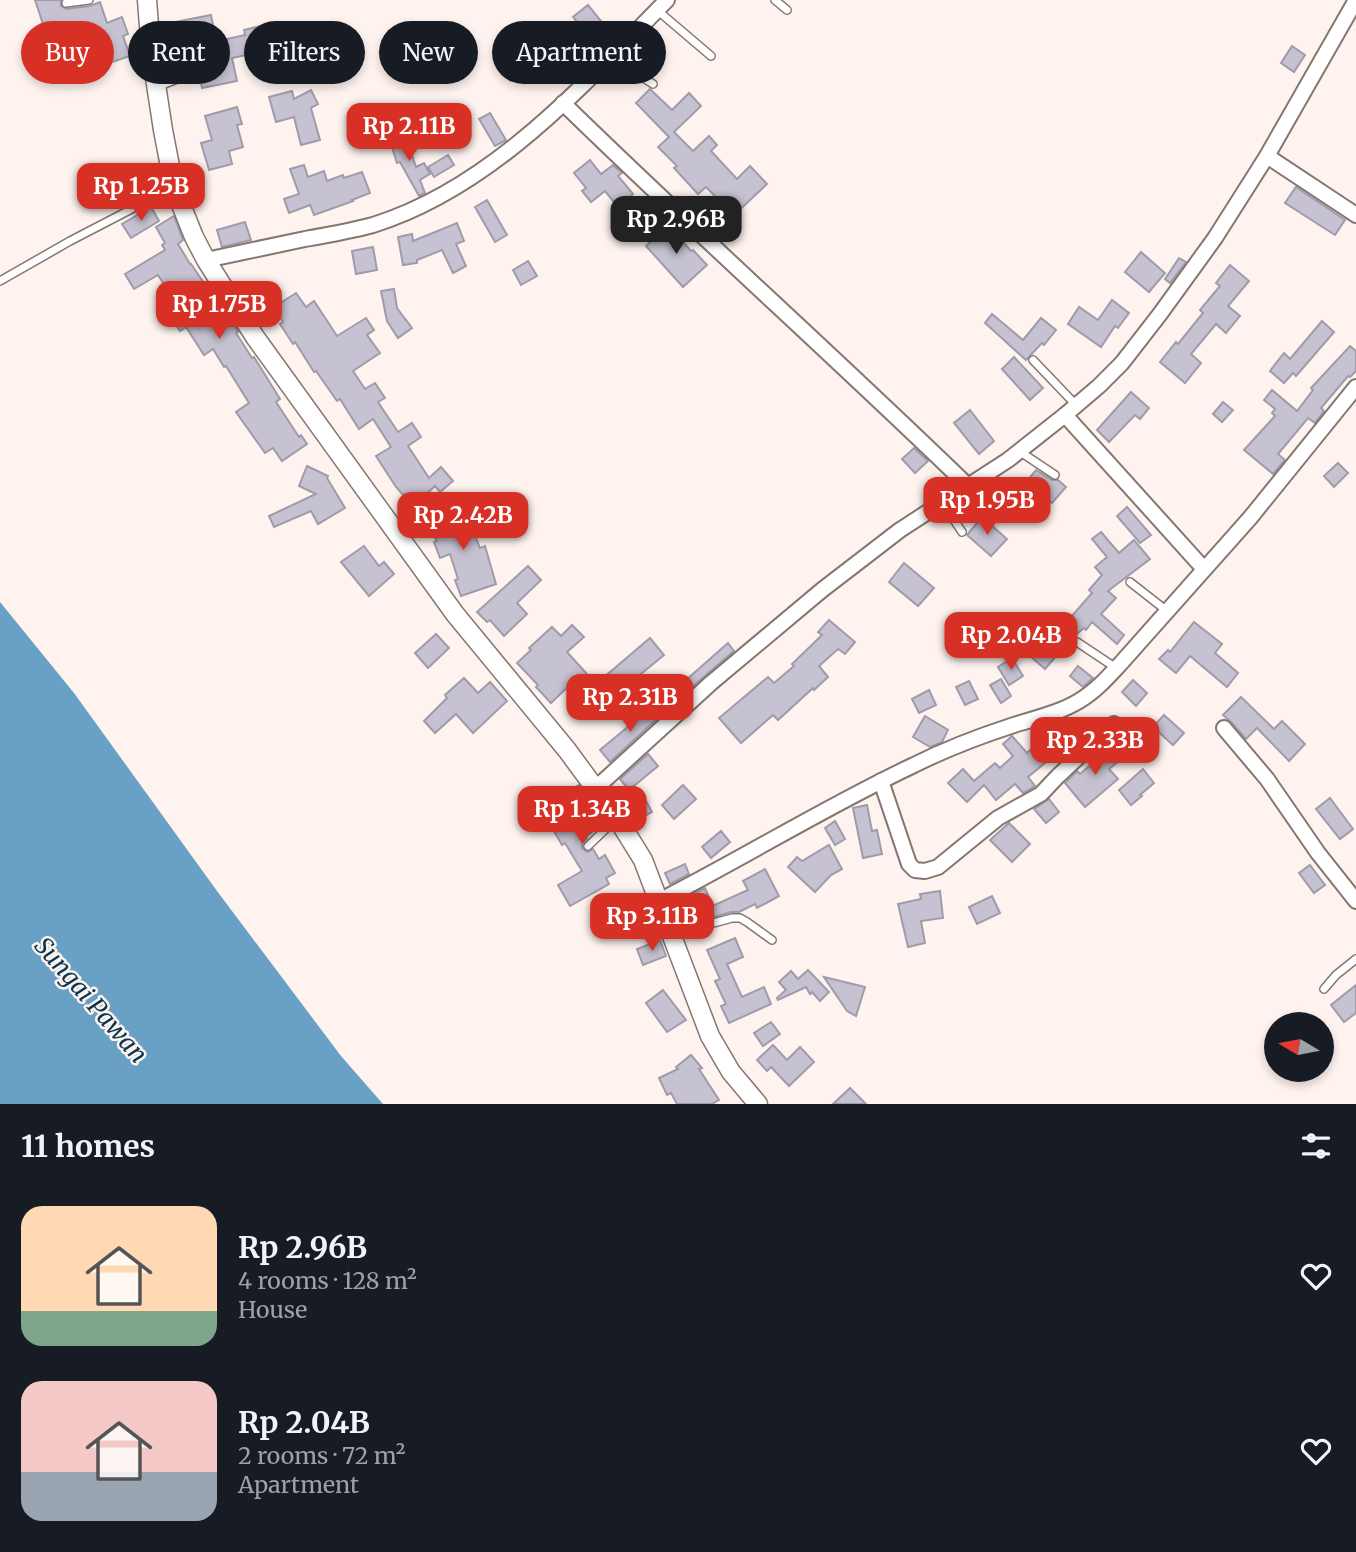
<!DOCTYPE html>
<html lang="en">
<head>
<meta charset="utf-8">
<style>
	:root { --surface:#171b24; --page:#242831; --text:#f1f3f6; --muted:#9ea1a6; --accent:#d93025 }
	body { margin:0; font-family:Merriweather,serif; background:var(--page); color:var(--text); height:100vh; display:flex; flex-direction:column; font-size:26px; white-space:nowrap }
	* { box-sizing:border-box; margin:0 }
	p { font-size:23px; color:var(--muted) }
	.icon { flex:none; width:38px; height:38px; fill:none; stroke:currentColor; stroke-width:2; stroke-linecap:round; stroke-linejoin:round }
	.map { position:relative; height:1104px; overflow:hidden }
	.drawer { display:flex; flex-direction:column; background:var(--surface); flex:1 }
	.drawer>* { flex:none }
	.banner { position:absolute; left:21px; top:21px; width:700px; height:63px; display:flex; gap:14px }
	.needle { width:46px; rotate:280deg }
	.tools { position:absolute; left:1264px; top:1012px; display:grid; gap:14px }
	.tools a { display:grid; place-items:center; width:70px; height:70px; border-radius:50%; background:var(--surface); box-shadow:0 4px 10px #0003; font-size:35px }
	.price { position:absolute; translate:-50% -60px; padding:0 16px; border-radius:14px; background:var(--accent); color:#fff; font-size:23px; line-height:46px; filter:drop-shadow(0 2px 4px #0008) }
	.price::after { content:''; position:absolute; left:50%; top:42px; width:21px; height:16px; margin-left:-10px; background:inherit; clip-path:polygon(0 0,100% 0,50% 100%) }
	.price.on { background:#222; color:#fff }
	ul { padding:0; list-style:none }
	li { display:flex; align-items:center; gap:21px; height:175px; padding:0 21px }
	li span { display:grid; place-items:center; flex:none; width:196px; height:140px; border-radius:21px; color:#555 }
	li>.icon { margin-inline-start:auto }
	span .icon { width:84px; height:84px; fill:#fffc; stroke-width:1 }
	li b { font-size:30px }
	h2 { display:flex; justify-content:space-between; align-items:center; height:84px; padding:0 21px; font-size:30px }
	.chip { padding:0 24px; border-radius:32px; background:var(--surface); box-shadow:0 4px 10px #0003; font-size:24px; line-height:63px }
	.chip.on { background:var(--accent); color:#fff }
	.map>svg:first-child { display:block }
</style>
</head>
<body>
<div class="map">
<svg width="1356" height="1104" viewBox="0 0 1356 1104">
	<rect width="100%" height="100%" fill="#fef3ef"/>
	<path fill="#69a0c5" d="M0 602 74 693 217 891 341 1056 383 1104H0Z"/>
	<g fill="#c7c2d1" stroke="#9f9baa" stroke-width="2">
		<path d="M35 0H61V6L66 9 90 6 100 2 107 23 122 17 128 34 123 36 130 56 101 66 92 41 67 50 58 25 45 30Z"/>
		<path d="M588 5 609 31 594 43 573 17Z"/>
		<path d="M211 15 215 35 179 42 175 22Z"/>
		<path d="M265 25 270 50 232 58 237 81 202 88 199 71 222 66 218 41 245 35 244 30Z"/>
		<path d="M1292 46 1305 55 1294 72 1281 63Z"/>
		<path d="M518 50 536 72 524 83 506 60Z"/>
		<path d="M650 89 672 110 689 93 701 106 674 132 693 151 709 136 717 145 711 151 737 179 750 166 767 184 734 215 706 187 698 194 674 168 677 166 658 147 669 137 636 103Z"/>
		<path d="M311 90 318 104 311 108 320 140 301 145 294 117 276 122 269 97 292 91 294 99Z"/>
		<path d="M237 107 242 124 237 125 243 147 229 151 232 164 209 170 201 143 212 140 205 116Z"/>
		<path d="M490 113 506 140 495 146 479 119Z"/>
		<path d="M405 135 416 167 424 163 430 174 420 180 425 193 419 196 400 162 397 163 390 141Z"/>
		<path d="M448 155 454 165 434 177 428 167Z"/>
		<path d="M590 160 601 174 613 165 622 173 618 176 633 194 618 207 605 191 591 202 582 191 586 188 574 173Z"/>
		<path d="M304 165 308 177 324 171 327 181 343 175 344 178 362 172 370 193 352 200 353 201 314 215 310 205 289 213 284 199 299 194 290 169Z"/>
		<path d="M133 177V183L137 186 138 190 114 197 110 184Z"/>
		<path d="M1296 187 1345 220 1335 235 1285 203Z"/>
		<path d="M105 190 109 203 91 208 88 195Z"/>
		<path d="M487 200 507 235 495 242 475 207Z"/>
		<path d="M151 207 159 221 131 238 122 224Z"/>
		<path d="M174 216 183 240 178 244 190 264H191L228 318 229 317 238 332 236 333 252 358 254 357 280 399 276 402 299 437 301 435 307 444 282 461 273 448 265 453 236 412 249 403 226 366 224 367 213 349 204 355 186 327 180 331 169 315 179 308 158 275 134 289 125 274 165 250 162 245 165 243 156 227Z"/>
		<path d="M245 222 251 240 222 247 217 230Z"/>
		<path d="M457 223 464 241 456 244 466 266 453 273 442 250 417 260V263L403 265 398 237 412 234 413 241Z"/>
		<path d="M668 225 691 251 693 250 707 265 683 287 646 246Z"/>
		<path d="M373 247 377 270 356 274 352 251Z"/>
		<path d="M1141 252 1165 273 1149 292 1125 272Z"/>
		<path d="M1179 258 1186 262 1170 283 1165 279Z"/>
		<path d="M528 261 537 276 521 285 513 270Z"/>
		<path d="M1230 265 1249 281 1228 306 1240 316 1226 333 1216 324 1191 354 1201 363 1185 383 1160 362 1176 342 1178 344 1203 313 1200 310 1220 286 1216 283Z"/>
		<path d="M394 289 397 308 412 328 398 338 387 321 381 291Z"/>
		<path d="M296 293 306 307 314 301 337 336 366 318 374 330 367 335 380 353 353 371 365 389 375 383 385 398 378 402 398 432 412 423 421 437 408 446 429 478 441 467 453 481 440 492 435 486 413 506 396 487 376 456 391 447 373 419 359 429 340 399 337 401 316 371 314 372 295 342 293 344 280 324 283 322 274 307Z"/>
		<path d="M1112 300 1129 313 1118 328 1115 326 1101 347 1068 324 1079 307 1098 320Z"/>
		<path d="M992 314 1023 340 1041 318 1056 330 1044 345 1042 343 1026 360 985 323Z"/>
		<path d="M1322 321 1334 332 1296 376 1293 373 1284 383 1270 371 1284 353 1290 359Z"/>
		<path d="M1350 346 1356 351V371L1350 377 1348 376 1321 408 1324 411 1315 423 1308 418 1278 454 1285 460 1273 474 1244 450 1275 416 1272 413 1275 409 1264 400 1272 390 1297 411 1313 390 1311 388Z"/>
		<path d="M1014 357 1043 388 1030 400 1002 369Z"/>
		<path d="M1131 392 1149 408 1140 419 1135 415 1109 442 1097 430Z"/>
		<path d="M1223 402 1233 410 1222 422 1213 414Z"/>
		<path d="M970 410 994 441 979 454 954 423Z"/>
		<path d="M914 448 928 461 915 473 902 459Z"/>
		<path d="M1338 463 1348 473 1334 487 1324 476Z"/>
		<path d="M307 466 328 476 327 478 345 508 318 524 311 511 274 527 269 516 316 494 299 486Z"/>
		<path d="M1036 470 1052 480H1058L1066 487 1052 503 1049 501 1035 516 1013 498Z"/>
		<path d="M1127 507 1151 535 1140 543 1117 516Z"/>
		<path d="M461 508 470 523 480 548 485 546 496 584 461 596 455 580 458 579 450 554 440 558 434 542 437 541 428 527Z"/>
		<path d="M982 517 1007 539 991 556 967 535Z"/>
		<path d="M1101 532 1119 553 1134 540 1150 559 1108 591 1116 598 1101 614 1124 635 1117 644 1092 622 1086 630 1084 628 1072 638 1070 643 1069 641 1045 669 1021 648 1029 639 1038 646 1060 620 1064 625 1092 593 1089 590 1102 575 1095 567 1107 557 1092 539Z"/>
		<path d="M364 546 379 566 384 562 394 574 369 596 341 562Z"/>
		<path d="M904 563 934 588 918 606 889 582Z"/>
		<path d="M528 566 541 580 517 603 527 614 504 636 490 620 487 622 477 612Z"/>
		<path d="M829 620 855 642 845 654 838 649 819 666 828 677 814 690 813 688 778 720 773 715 741 743 719 718 768 677 774 683 794 666 792 664 822 635 818 632Z"/>
		<path d="M1194 622 1222 644 1215 653 1238 673 1227 687 1190 656 1176 673 1159 659 1168 650 1170 652Z"/>
		<path d="M572 625 584 637 567 652 596 684 650 638 664 655 631 682 627 679 605 696 611 704 602 712 576 679 551 703 536 687 538 685 517 663 531 650 529 648 552 627 561 636Z"/>
		<path d="M436 634 449 648 428 668 415 653Z"/>
		<path d="M728 643 734 651 692 687 686 680Z"/>
		<path d="M1012 658 1023 676 1009 685 998 667Z"/>
		<path d="M1078 666 1093 678 1083 687 1070 676Z"/>
		<path d="M464 678 478 693 490 682 507 701 473 733 456 714 435 733 424 721 447 698 445 695Z"/>
		<path d="M1001 679 1011 696 1001 703 990 685Z"/>
		<path d="M1133 680 1147 693 1136 706 1122 692Z"/>
		<path d="M969 681 978 699 965 705 956 687Z"/>
		<path d="M929 690 936 705 919 713 912 699Z"/>
		<path d="M1241 697 1274 729 1282 721 1305 744 1289 761 1257 728 1246 739 1231 722 1223 715Z"/>
		<path d="M655 707 661 715 610 762 600 750 629 726 627 724 639 714 642 718Z"/>
		<path d="M1164 715 1184 733 1173 745 1153 727Z"/>
		<path d="M925 716 948 730 942 742 930 747 913 737Z"/>
		<path d="M1069 720 1083 736 1065 750 1063 748 1028 777 1035 786 1023 793 1015 784 996 800 984 785 967 802 948 783 963 769 974 781 995 763 1000 768 1013 756 1003 744 1012 736 1027 753 1040 741 1042 743Z"/>
		<path d="M1148 728 1155 738 1137 753 1129 744Z"/>
		<path d="M1114 745 1124 757 1109 769 1118 779 1085 807 1065 783 1077 771 1080 774Z"/>
		<path d="M648 754 658 766 629 790 620 779Z"/>
		<path d="M1143 769 1154 783 1140 795 1142 796 1131 805 1119 790Z"/>
		<path d="M579 785 605 821 586 837 587 838 582 844V848L587 852 593 849 599 859 605 855 615 873 606 878 609 884 570 906 558 885 582 871 565 843 562 845 554 831 569 822 555 797Z"/>
		<path d="M683 785 696 799 674 819 662 805Z"/>
		<path d="M1330 798 1353 829 1340 839 1316 809Z"/>
		<path d="M645 799 652 812 635 821 628 809Z"/>
		<path d="M1049 799 1059 812 1046 823 1034 809Z"/>
		<path d="M867 805 872 831 877 830 882 854 863 858 853 808Z"/>
		<path d="M835 821 845 839 835 845 825 828Z"/>
		<path d="M1009 823 1030 844 1012 862 990 840Z"/>
		<path d="M721 831 730 842 711 858 702 847Z"/>
		<path d="M829 845 842 869 831 875 815 892 788 867 797 857 802 861Z"/>
		<path d="M685 864 689 874 670 884 665 873Z"/>
		<path d="M1310 865 1325 885 1314 893 1299 873Z"/>
		<path d="M765 869 779 896 757 908 755 904 739 912H731L714 917 710 907 748 890 743 881Z"/>
		<path d="M705 888 710 900 688 910 683 899Z"/>
		<path d="M940 891 943 918 921 921 925 943 908 947 898 904 921 899 920 894Z"/>
		<path d="M992 896 1000 913 977 924 969 907Z"/>
		<path d="M735 938 743 957 727 964 742 997 764 987 771 1004 729 1023 721 1006 726 1004 715 981 720 979 707 950Z"/>
		<path d="M660 940 666 956 643 965 637 949Z"/>
		<path d="M808 970 829 992 820 1001 812 992 810 994 806 987 778 1000 777 998 786 990 779 982 791 971 798 979Z"/>
		<path d="M824 977 865 987 856 1016 847 1011Z"/>
		<path d="M1356 985V1013L1344 1022 1331 1005Z"/>
		<path d="M663 990 686 1020 667 1032 646 1003Z"/>
		<path d="M771 1022 780 1034 763 1046 754 1033Z"/>
		<path d="M773 1045 787 1060 800 1047 814 1062 789 1086 771 1067 767 1071 757 1060Z"/>
		<path d="M691 1055 702 1068 699 1069 719 1100 712 1104H677L671 1093 667 1095 659 1078 678 1069 676 1067Z"/>
		<path d="M850 1088 866 1104H833Z"/>
	</g>
	<g fill="none" stroke-linecap="round" stroke-linejoin="round">
		<defs>
			<g id="service">
				<path d="M775 0 787 10"/>
				<path d="M66 3 89 0"/>
				<path d="M657 10 711 56"/>
				<path d="M620 49C630 67 635 73 653 84"/>
				<path d="M157 87 187 75"/>
				<path d="M138 180 171 168"/>
				<path d="M0 281 70 241 174 187"/>
				<path d="M1033 360 1076 405"/>
				<path d="M1019 451 1055 475"/>
				<path d="M943 503 962 532"/>
				<path d="M1130 582 1167 611"/>
				<path d="M1077 642 1116 668"/>
				<path d="M588 846 615 820"/>
				<path d="M673 934 732 918H740L747 922 772 940"/>
				<path d="M1324 989 1336 975 1356 959"/>
			</g>
			<g id="minor">
				<path d="M563 103C696 233 835 357 968 486"/>
				<path d="M1267 156 1356 215"/>
				<path d="M206 260C239 253 272 246 305 239 328 235 351 231 373 225 492 188 582 86 667 0"/>
				<path d="M1065 415 1204 569"/>
				<path d="M1224 728 1267 779 1318 853 1356 901"/>
				<path d="M881 781 909 864 915 870 925 871 938 867 998 818 1041 794 1058 776 1114 724"/>
				<path d="M596 788 711 683 822 590 900 530 1008 460 1065 415 1099 386 1122 363 1160 314 1215 238 1267 156 1356 0"/>
				<path d="M659 901C745 857 827 806 914 765 946 749 980 736 1014 725 1036 718 1059 713 1079 701 1096 691 1109 676 1122 662L1250 518 1356 387"/>
			</g>
			<path id="tertiary" d="M147 0 151 52 163 130 174 187 194 237 206 260 255 337 455 614 567 750 617 818 643 860 710 1036 731 1072 758 1104"/>
		</defs>
		<use href="#service" stroke="#857770" stroke-width="10"/>
		<use href="#minor" stroke="#857770" stroke-width="18"/>
		<use href="#tertiary" stroke="#857770" stroke-width="21"/>
		<use href="#service" stroke="#fff" stroke-width="7"/>
		<use href="#minor" stroke="#fff" stroke-width="14"/>
		<use href="#tertiary" stroke="#fff" stroke-width="18"/>
	</g>
	<g text-anchor="middle" dominant-baseline="central" stroke-width="5" stroke-linejoin="round" paint-order="stroke">
		<g font-size="24" font-style="italic" fill="#073750" stroke="#fef3ef">
			<text transform="translate(91 1000) rotate(49)">Sungai Pawan</text>
		</g>
	</g>
</svg>
<div class="tools">
<a><svg class="needle" viewBox="-14 -14 28 28"><path d="M0-13l5 13h-10z" fill="#e53935"/><path d="M0 13l5-13h-10z" fill="#9ea1a6"/></svg></a>
</div>
<b class="price" style="left:409px;top:163px">Rp 2.11B</b>
<b class="price" style="left:141px;top:223px">Rp 1.25B</b>
<b class="price on" style="left:676px;top:256px">Rp 2.96B</b>
<b class="price" style="left:219px;top:341px">Rp 1.75B</b>
<b class="price" style="left:987px;top:537px">Rp 1.95B</b>
<b class="price" style="left:463px;top:552px">Rp 2.42B</b>
<b class="price" style="left:1011px;top:672px">Rp 2.04B</b>
<b class="price" style="left:630px;top:734px">Rp 2.31B</b>
<b class="price" style="left:1095px;top:777px">Rp 2.33B</b>
<b class="price" style="left:582px;top:846px">Rp 1.34B</b>
<b class="price" style="left:652px;top:953px">Rp 3.11B</b>
<div class="banner">
<a class="chip on">Buy</a>
<a class="chip">Rent</a>
<a class="chip">Filters</a>
<a class="chip">New</a>
<a class="chip">Apartment</a>
</div>
</div>
<section class="drawer">
<h2>11 homes<svg class="icon" aria-label="filters" viewBox="0 0 24 24"><path d="M4 7h16M4 17h16"/><circle cx="9" cy="7" r="2"/><circle cx="15" cy="17" r="2"/></svg></h2>
<ul>
<li><span style="background:linear-gradient(#ffd9b3 75%,#7fa58c 0)"><svg class="icon" aria-label="home" viewBox="0 0 24 24"><path d="M3 11l9-7 9 7M6 9v11h12V9"/></svg></span><div><b>Rp 2.96B</b><p>4 rooms · 128 m²</p><p>House</p></div><svg class="icon" aria-label="heart" viewBox="0 0 24 24"><path d="M12 20l-8-8c-3-5 5-10 8-4 3-6 11-1 8 4z"/></svg></li>
<li><span style="background:linear-gradient(#f6c9c9 65%,#9aa5b1 0)"><svg class="icon" aria-label="home" viewBox="0 0 24 24"><path d="M3 11l9-7 9 7M6 9v11h12V9"/></svg></span><div><b>Rp 2.04B</b><p>2 rooms · 72 m²</p><p>Apartment</p></div><svg class="icon" aria-label="heart" viewBox="0 0 24 24"><path d="M12 20l-8-8c-3-5 5-10 8-4 3-6 11-1 8 4z"/></svg></li>
</ul>
</section>
</body>
</html>
